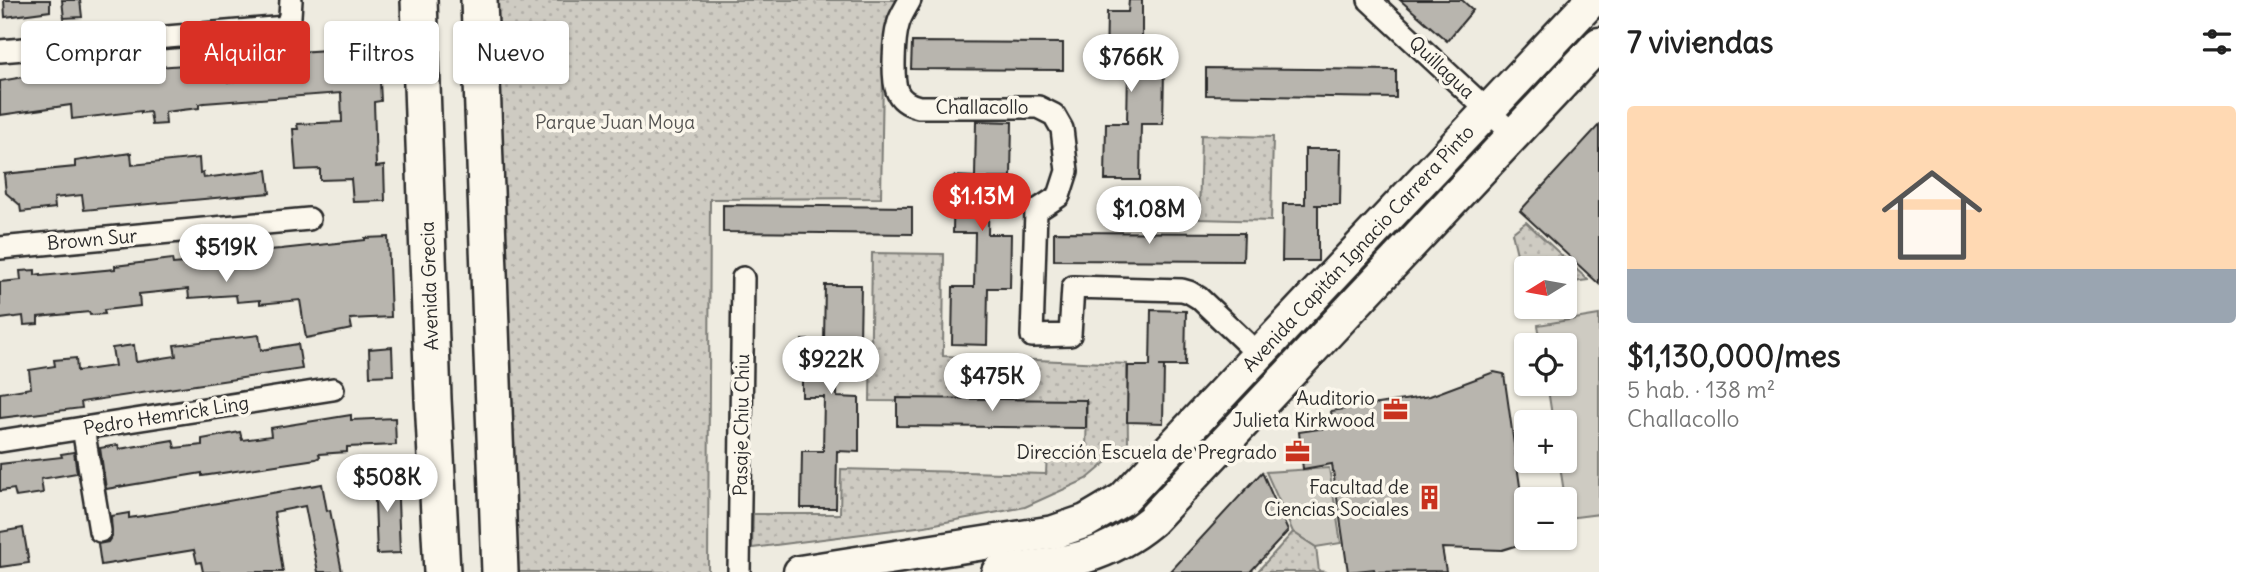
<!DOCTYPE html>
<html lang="es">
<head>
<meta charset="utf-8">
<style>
	:root { --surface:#fff; --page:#f6f6f6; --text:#222; --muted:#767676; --accent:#d93025 }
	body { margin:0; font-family:Delius,sans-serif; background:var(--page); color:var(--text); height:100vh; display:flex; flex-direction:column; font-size:26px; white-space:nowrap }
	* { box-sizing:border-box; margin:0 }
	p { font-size:23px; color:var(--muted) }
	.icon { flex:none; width:38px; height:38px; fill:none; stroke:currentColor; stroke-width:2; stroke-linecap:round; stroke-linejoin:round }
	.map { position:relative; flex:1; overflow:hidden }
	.sheet { display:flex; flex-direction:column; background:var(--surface); width:665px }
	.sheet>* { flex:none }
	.top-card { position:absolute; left:21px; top:21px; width:665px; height:63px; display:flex; gap:14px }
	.needle { width:46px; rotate:259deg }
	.fabs { position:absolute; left:1514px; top:256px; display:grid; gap:14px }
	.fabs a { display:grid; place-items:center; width:63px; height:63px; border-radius:7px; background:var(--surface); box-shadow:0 2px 5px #0004; font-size:35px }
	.price { position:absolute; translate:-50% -60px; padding:0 16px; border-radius:24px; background:#fff; color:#222; font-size:23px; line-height:46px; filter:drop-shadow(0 2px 4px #0008) }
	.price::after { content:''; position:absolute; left:50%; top:42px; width:21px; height:16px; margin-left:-10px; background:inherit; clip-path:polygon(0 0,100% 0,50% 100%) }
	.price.current { background:var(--accent); color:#fff }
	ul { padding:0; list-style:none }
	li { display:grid; align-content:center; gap:14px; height:371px; padding:0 28px }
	li span { display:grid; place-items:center; height:217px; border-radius:7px; color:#555 }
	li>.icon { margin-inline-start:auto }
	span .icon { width:126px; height:126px; fill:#fffc; stroke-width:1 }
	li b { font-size:30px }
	h2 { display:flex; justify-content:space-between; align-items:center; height:84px; padding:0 28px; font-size:30px }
	.chip { padding:0 24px; border-radius:7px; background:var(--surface); box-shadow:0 2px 5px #0004; font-size:24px; line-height:63px }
	.chip.current { background:var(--accent); color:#fff }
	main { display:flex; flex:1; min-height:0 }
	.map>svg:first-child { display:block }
</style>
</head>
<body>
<main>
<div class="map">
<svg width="1599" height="572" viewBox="0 0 1599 572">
	<defs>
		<pattern id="grass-dots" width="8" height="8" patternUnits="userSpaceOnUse" patternTransform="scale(1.75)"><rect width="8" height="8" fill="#cecbc2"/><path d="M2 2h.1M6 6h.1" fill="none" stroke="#b1aea7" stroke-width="1.8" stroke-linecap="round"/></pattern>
	</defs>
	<rect width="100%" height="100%" fill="#eeebe0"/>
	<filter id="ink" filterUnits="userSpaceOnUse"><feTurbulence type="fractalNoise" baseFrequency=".0143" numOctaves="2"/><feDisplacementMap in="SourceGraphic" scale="14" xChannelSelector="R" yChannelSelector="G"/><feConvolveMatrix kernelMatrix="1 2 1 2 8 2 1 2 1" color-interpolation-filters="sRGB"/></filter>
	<g filter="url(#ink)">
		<g fill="url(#grass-dots)" stroke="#7c7b76" stroke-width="2">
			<path d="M486 0H898L888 22 886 73 883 74 881 198 710 199 708 572H511Z"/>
			<path d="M1201 135 1273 137 1271 221 1199 219Z"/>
			<path d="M1526 222 1588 280 1565 283 1564 268H1526L1525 288 1512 233Z"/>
			<path d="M872 253 944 254 943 356 1127 364 1128 444 1087 479 1025 507 925 526 752 548 753 514H840L841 469 1046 474 1047 451 1086 452 1087 402 870 401Z"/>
			<path d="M1293 532 1316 547 1319 571 1326 572H1257Z"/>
		</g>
		<g fill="#cecbc2" stroke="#7c7b76" stroke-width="2">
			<path d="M1599 315V514L1568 518 1559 460H1564V422H1553L1547 383H1564V345H1541L1538 325Z"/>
			<path d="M1329 468 1341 543 1316 547 1293 532 1266 472Z"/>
		</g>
		<g fill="#b8b5ae" stroke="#2b2b2b" stroke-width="2">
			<path d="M4 0H50V11L5 17Z"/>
			<path d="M62 0H80L82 17 64 18Z"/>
			<path d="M1129 0H1142V70H1164L1163 124H1141L1140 180H1105L1106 123H1127L1128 69H1106L1107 12H1128Z"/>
			<path d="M1400 0H1462L1473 10 1447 41Z"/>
			<path d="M377 21 381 101 374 102 376 167 384 166 385 201 353 202 351 179 320 180V169L296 170 293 129H298L297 124 342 122 341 93 204 103 199 104V108L165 112 166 124 152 125 150 112 141 113V111L72 119 71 105 0 115V81L47 73V80L137 73 145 70 144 68 226 62 228 82 267 77 266 54 343 49 342 41 345 40V23Z"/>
			<path d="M912 42 1063 43V70L911 69Z"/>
			<path d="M1206 68 1396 70V98L1206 95Z"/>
			<path d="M976 121 1012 122 1011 177H989L988 234H1011L1010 288H988L987 345 952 344 953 287H974L975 233H953L954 176 975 177Z"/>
			<path d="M1599 125V284L1520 211Z"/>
			<path d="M1305 149H1341L1340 205H1314H1318V261H1282L1283 204H1305Z"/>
			<path d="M131 153 132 165 199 158 200 173 203 172 204 178 267 170 270 193 84 210 82 195 54 198 55 208 21 212 20 205 6 193 4 174 75 167V161Z"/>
			<path d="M723 205 912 207V234L723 232Z"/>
			<path d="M1054 232 1244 233 1243 261 1054 260Z"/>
			<path d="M388 237 391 317 350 319 352 329 332 333 306 338 300 300 260 304V300L237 302 236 295 189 298 188 289 139 294 140 306 104 310 105 314 90 315 89 312 38 317V324L24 325 23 316 0 319V282L21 280 20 271 35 270V275L41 274V276L115 269V266L172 259 173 264 218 260 217 254 281 249 365 240V238Z"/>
			<path d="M825 285H861L860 341H838L837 397 859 398V452L837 451 836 508H801L802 451H823L824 397H802V340H824Z"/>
			<path d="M1151 310 1186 311 1185 366H1159H1164L1163 423 1127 422 1128 366H1150Z"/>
			<path d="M259 335 261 350 298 344 302 369 81 402 82 408 0 418V393L31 388 29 370 55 366 54 360 76 358 77 371 115 366 112 348 134 345 136 362 176 356 174 345Z"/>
			<path d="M392 347 393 375 370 376 369 349Z"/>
			<path d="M1494 372 1504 374 1528 542 1502 550 1442 548 1446 571 1375 572 1374 569 1348 572 1332 464 1303 469 1299 432 1333 427 1331 411 1430 396Z"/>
			<path d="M897 398 1086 400V428L897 426Z"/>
			<path d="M351 415V420L395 418 396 445 347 447V452L319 454 320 457 316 459 202 476V473L106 489 100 448 118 445 119 449 173 440 175 448 202 445V439L240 432 242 440 271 436 270 428Z"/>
			<path d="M74 452 77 473 41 479 43 493 16 497 14 489 0 491V464L62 457 61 454Z"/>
			<path d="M1262 472 1288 531 1250 572H1170Z"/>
			<path d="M397 474 400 553 377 554 374 475Z"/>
			<path d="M322 484 327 511 330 510 342 572H318L305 506 274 512 283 572H203L201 562 197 563 194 550 101 565 98 544 108 542 112 536 111 516 129 513V518L168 512Z"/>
			<path d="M23 528 29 563 0 567V532Z"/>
		</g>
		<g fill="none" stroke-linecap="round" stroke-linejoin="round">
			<defs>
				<g id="street">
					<path d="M910 0C906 8 900 16 898 25 894 38 892 78 897 91 901 101 910 105 919 107H1038L1054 115 1062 129 1067 171 1059 196 1036 211 1032 336 1070 335 1073 287 1182 290 1189 292 1199 298 1258 354"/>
					<path d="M1369 0 1514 135"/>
					<path d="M0 51 286 27 290 16 291 0"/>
					<path d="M0 248 309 219"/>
					<path d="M83 428 100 531"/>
					<path d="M0 441 333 389"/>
					<path d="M739 572 743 278"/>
				</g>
				<g id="secondary">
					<path d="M800 572 1054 532 1086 521 1123 499 1592 0"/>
					<path d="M998 572C1057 564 1103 561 1151 521L1599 44"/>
				</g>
				<g id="primary">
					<path d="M419 0 433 399 442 572"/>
					<path d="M479 0 500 572"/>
				</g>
			</defs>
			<use href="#street" stroke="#2b2b2b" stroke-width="26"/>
			<use href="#secondary" stroke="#2b2b2b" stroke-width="37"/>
			<use href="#primary" stroke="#2b2b2b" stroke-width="40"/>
			<use href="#street" stroke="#fbf7ec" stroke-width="21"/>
			<use href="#secondary" stroke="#fbf7ec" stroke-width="32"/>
			<use href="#primary" stroke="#fbf7ec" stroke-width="35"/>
		</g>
	</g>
	<defs>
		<symbol id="office-bare" viewBox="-9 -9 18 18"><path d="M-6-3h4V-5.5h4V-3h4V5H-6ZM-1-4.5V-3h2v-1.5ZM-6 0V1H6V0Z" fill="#c8321e" stroke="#fbf7ec" stroke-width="2.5" paint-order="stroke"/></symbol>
		<symbol id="building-bare" viewBox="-9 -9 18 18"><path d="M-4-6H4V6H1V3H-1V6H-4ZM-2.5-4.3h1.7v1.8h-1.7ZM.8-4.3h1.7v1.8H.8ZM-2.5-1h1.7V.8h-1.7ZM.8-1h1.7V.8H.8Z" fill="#c8321e" stroke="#fbf7ec" stroke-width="2.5" paint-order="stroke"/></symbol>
	</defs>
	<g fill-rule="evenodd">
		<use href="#office-bare" x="1378" y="392" width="35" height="35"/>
		<use href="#office-bare" x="1280" y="434" width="35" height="35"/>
		<use href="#building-bare" x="1412" y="480" width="35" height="35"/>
	</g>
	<g text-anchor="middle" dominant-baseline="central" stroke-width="7" stroke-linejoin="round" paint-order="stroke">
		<g font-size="19" fill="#2b2b2b" stroke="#fbf7ec">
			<text transform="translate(1442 67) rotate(43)">Quillagua</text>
			<text x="982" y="107">Challacollo</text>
			<text transform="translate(92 239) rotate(-5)">Brown Sur</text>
			<text transform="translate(1358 248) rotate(-47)">Avenida Capitán Ignacio Carrera Pinto</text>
			<text transform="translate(429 286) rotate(-92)">Avenida Grecia</text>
			<text transform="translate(166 415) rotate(-9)">Pedro Hemrick Ling</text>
			<text transform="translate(741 425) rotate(-89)">Pasaje Chiu Chiu</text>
		</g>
		<g font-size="19" fill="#545351" stroke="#fbf7ec">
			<text x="615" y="122">Parque Juan Moya</text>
		</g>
		<g font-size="19" fill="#2b2b2b" stroke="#fbf7ec" text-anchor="end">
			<text x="1375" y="398">Auditorio<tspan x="1375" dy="22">Julieta Kirkwood</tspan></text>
			<text x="1277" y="452">Dirección Escuela de Pregrado</text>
			<text x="1409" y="487">Facultad de<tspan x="1409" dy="22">Ciencias Sociales</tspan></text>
		</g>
	</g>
</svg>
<div class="fabs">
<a><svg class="needle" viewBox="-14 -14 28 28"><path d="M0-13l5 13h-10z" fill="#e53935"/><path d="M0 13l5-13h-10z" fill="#767676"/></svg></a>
<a><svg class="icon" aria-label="locate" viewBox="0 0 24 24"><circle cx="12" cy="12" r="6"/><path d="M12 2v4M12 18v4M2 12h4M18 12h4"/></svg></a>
<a>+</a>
<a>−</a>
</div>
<b class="price" style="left:1131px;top:94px">$766K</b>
<b class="price current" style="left:982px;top:233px">$1.13M</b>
<b class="price" style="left:1149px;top:246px">$1.08M</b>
<b class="price" style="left:226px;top:284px">$519K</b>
<b class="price" style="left:831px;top:396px">$922K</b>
<b class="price" style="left:992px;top:413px">$475K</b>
<b class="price" style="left:387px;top:514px">$508K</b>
<div class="top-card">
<a class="chip">Comprar</a>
<a class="chip current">Alquilar</a>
<a class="chip">Filtros</a>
<a class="chip">Nuevo</a>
</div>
</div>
<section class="sheet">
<h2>7 viviendas<svg class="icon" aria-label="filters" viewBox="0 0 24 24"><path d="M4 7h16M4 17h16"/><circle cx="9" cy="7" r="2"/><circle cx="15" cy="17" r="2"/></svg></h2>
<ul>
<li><span style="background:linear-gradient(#ffd9b3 75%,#9aa5b1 0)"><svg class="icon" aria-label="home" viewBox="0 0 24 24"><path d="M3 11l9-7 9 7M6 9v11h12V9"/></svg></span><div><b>$1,130,000/mes</b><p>5 hab. · 138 m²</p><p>Challacollo</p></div></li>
</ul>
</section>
</main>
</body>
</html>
